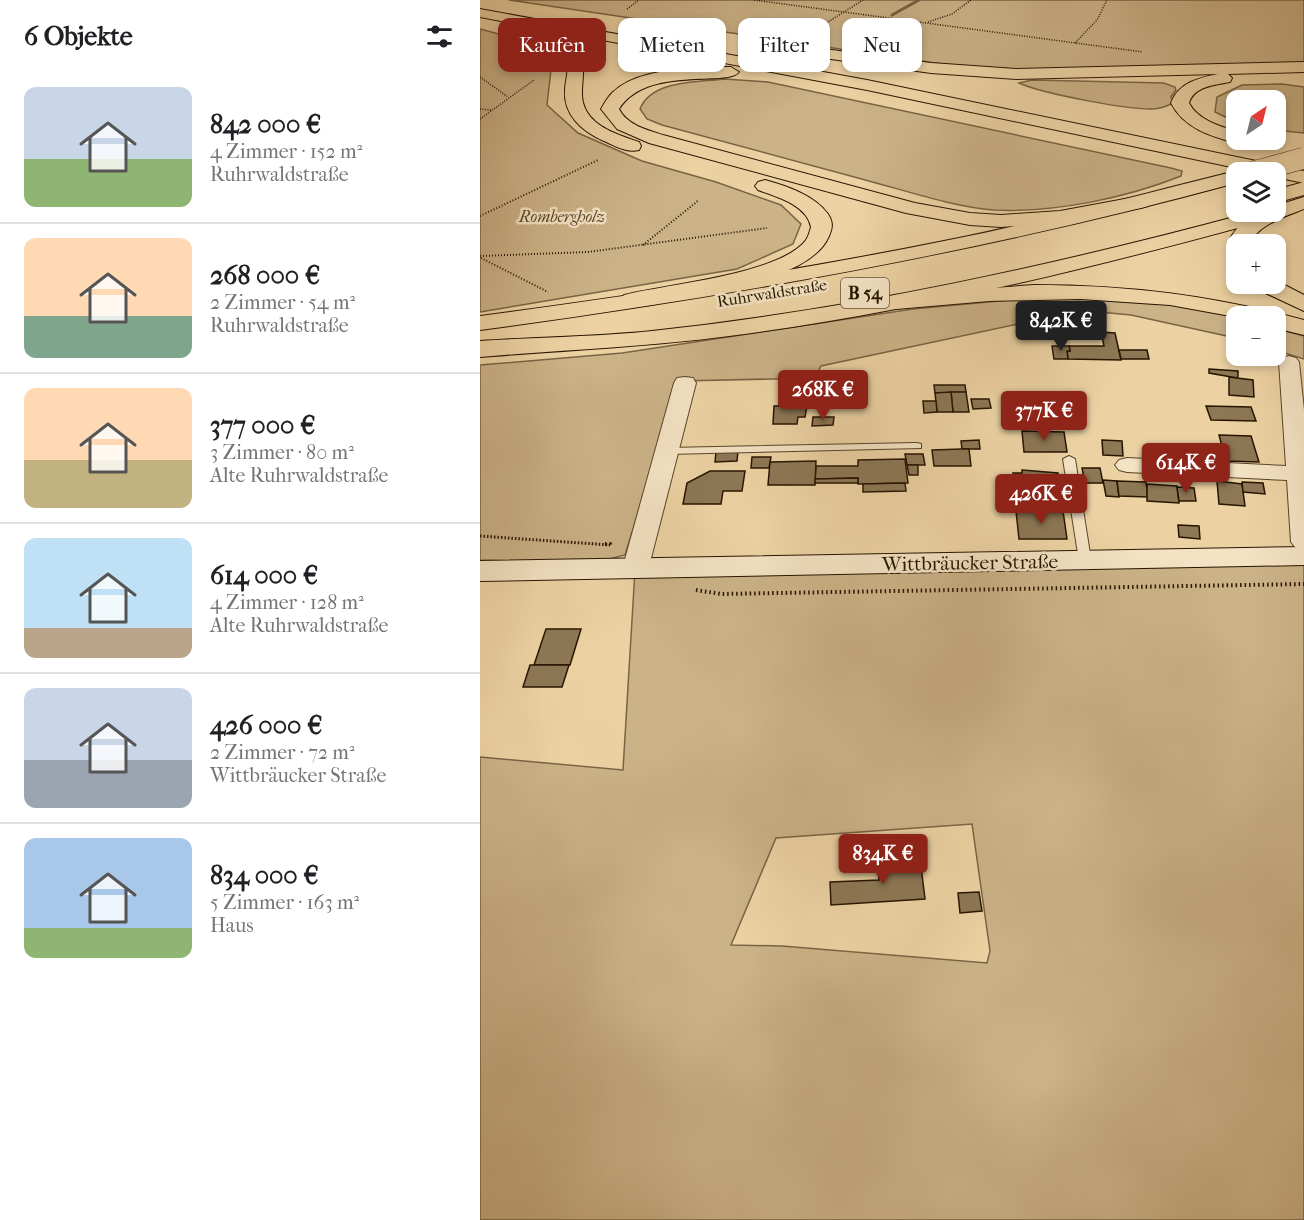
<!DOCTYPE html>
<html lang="de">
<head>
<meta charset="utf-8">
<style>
	:root { --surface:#fff; --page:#f6f6f6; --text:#202124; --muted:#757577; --line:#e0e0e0; --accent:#8f2418 }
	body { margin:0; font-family:"IM FELL French Canon",serif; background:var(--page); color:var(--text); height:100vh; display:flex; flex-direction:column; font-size:22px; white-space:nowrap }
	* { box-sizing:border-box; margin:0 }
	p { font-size:20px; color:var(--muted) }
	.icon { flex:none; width:33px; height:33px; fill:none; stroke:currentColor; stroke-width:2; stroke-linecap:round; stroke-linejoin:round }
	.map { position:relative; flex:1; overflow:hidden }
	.drawer { display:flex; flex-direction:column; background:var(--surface); width:480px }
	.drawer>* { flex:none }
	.banner { position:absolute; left:18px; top:18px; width:570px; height:54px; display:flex; gap:12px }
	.needle { width:39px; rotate:35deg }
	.tools { position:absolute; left:746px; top:90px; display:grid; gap:12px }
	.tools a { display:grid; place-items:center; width:60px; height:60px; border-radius:12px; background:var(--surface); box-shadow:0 3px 9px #0003; font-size:30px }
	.price { position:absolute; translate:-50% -51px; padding:0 14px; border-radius:6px; background:var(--accent); color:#fff; font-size:20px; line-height:39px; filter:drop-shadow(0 2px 3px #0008) }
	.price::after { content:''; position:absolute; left:50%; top:36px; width:18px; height:14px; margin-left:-9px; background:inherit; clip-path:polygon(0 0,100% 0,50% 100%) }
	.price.on { background:#222; color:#fff }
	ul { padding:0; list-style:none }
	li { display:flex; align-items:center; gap:18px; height:150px; padding:0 24px }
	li+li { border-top:2px solid var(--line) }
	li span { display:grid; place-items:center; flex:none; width:168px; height:120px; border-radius:12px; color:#555 }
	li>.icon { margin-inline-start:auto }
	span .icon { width:72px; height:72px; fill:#fffc; stroke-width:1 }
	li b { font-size:26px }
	h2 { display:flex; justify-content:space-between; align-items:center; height:72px; padding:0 24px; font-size:26px }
	.tag { padding:0 21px; border-radius:12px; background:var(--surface); box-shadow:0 3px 9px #0003; font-size:21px; line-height:54px }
	.tag.on { background:var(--accent); color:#fff }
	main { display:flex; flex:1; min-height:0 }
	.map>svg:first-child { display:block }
</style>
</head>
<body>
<main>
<section class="drawer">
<h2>6 Objekte<svg class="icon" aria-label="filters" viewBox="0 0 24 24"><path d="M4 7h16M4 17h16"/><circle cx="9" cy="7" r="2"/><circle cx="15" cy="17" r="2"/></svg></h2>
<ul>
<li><span style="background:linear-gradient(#c9d6e8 60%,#8fb573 0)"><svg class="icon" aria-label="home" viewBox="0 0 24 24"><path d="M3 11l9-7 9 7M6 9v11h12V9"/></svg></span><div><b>842 000 €</b><p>4 Zimmer · 152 m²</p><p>Ruhrwaldstraße</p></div></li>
<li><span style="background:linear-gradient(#ffd9b3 65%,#7fa58c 0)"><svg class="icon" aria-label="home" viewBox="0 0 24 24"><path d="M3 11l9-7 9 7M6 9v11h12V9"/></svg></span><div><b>268 000 €</b><p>2 Zimmer · 54 m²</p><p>Ruhrwaldstraße</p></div></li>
<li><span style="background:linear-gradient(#ffd9b3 60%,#c2b280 0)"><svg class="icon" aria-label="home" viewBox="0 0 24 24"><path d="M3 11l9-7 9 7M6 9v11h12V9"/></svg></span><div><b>377 000 €</b><p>3 Zimmer · 80 m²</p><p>Alte Ruhrwaldstraße</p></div></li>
<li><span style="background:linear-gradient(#bfe0f5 75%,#b9a48a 0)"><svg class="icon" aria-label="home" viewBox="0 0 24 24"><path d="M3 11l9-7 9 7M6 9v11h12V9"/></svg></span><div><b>614 000 €</b><p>4 Zimmer · 128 m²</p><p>Alte Ruhrwaldstraße</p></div></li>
<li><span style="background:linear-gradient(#c9d6e8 60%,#9aa5b1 0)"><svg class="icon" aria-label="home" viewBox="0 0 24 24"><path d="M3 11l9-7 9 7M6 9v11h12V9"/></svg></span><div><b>426 000 €</b><p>2 Zimmer · 72 m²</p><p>Wittbräucker Straße</p></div></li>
<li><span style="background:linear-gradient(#a9c7e8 75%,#8fb573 0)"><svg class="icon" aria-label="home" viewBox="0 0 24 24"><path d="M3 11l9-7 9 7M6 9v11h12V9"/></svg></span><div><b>834 000 €</b><p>5 Zimmer · 163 m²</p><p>Haus</p></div></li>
</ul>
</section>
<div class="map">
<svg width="824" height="1220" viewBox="0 0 824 1220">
	<rect width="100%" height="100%" fill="#ecd2a3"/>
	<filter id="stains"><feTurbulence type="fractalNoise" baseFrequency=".00333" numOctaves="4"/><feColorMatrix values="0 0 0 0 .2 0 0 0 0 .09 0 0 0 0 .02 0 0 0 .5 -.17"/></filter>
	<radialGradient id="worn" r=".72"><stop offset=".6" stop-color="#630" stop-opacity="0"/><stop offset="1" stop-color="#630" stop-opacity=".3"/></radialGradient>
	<g fill="#cbb287" stroke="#796444" stroke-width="1.5" fill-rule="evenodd">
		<path d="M29 0H824V63L566 70 482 67Z"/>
		<path d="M0 29C26 35 50 45 72 60L67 105 98 133 162 161 236 182 301 205 321 224 313 244 257 269 0 312Z"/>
		<path d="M245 79 288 82 691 168 702 171 701 176C646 198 574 213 514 210 474 207 427 191 389 181 320 162 251 143 182 125L167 119 160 109C171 80 219 82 245 79Z"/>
		<path d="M552 80 684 83 695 87 696 90 691 97 693 103C689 105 685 107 680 108 658 113 561 93 539 83Z"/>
		<path d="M802 84 824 87V133L795 130V100H756V122L735 112 737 97 762 85Z"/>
		<path d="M585 295C642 300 700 302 756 317V338L651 315 619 312 561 319 341 366 335 378 199 381 145 555 114 563 0 560V365L142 353 433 309Z"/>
		<path d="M795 328 824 336V359L795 350Z"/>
		<path d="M824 556V1220H0V757L143 770 155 570ZM492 824 510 951 507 963 302 946 251 945 296 838Z"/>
	</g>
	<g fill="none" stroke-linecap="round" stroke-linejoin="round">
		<g stroke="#756041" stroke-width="3">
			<path d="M412 15 439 0"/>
			<path d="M384 28 411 22"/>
		</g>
	</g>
	<g fill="#8d7755" stroke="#271500" stroke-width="1.5">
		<path d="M621 332 635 333 641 360 588 359 587 351H590L589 346H624Z"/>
		<path d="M572 346H589L590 351H587L588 359H574Z"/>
		<path d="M639 350H667L669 359H641Z"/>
		<path d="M729 369 758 371V376L757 378 729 373Z"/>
		<path d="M749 377 773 380 774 397 749 395Z"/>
		<path d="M454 385H485L486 392 455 393Z"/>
		<path d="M471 392H486L489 412H473Z"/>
		<path d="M471 392 473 412H457L455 393Z"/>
		<path d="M491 399H509L511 408 493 409Z"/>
		<path d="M300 400H328L325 417H318L317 424H293L294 406H299Z"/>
		<path d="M443 401H456L457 412 444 413Z"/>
		<path d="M726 406 771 407 776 421 731 420Z"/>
		<path d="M333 417H354L353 425 332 426Z"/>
		<path d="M542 431 584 432 587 452H544Z"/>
		<path d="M739 435 771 436 779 462 746 461Z"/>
		<path d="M499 440 500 449H482L481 441Z"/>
		<path d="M622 440 642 441 643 456 623 455Z"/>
		<path d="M482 449H489L491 466H454L452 450Z"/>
		<path d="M258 451 257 461 235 462 236 452Z"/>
		<path d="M425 454H443L445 465H427Z"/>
		<path d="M272 457H291L289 468H271Z"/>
		<path d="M425 459 428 483 378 484V478L335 479 336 466H378V460Z"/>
		<path d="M336 461 335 485H288L290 462Z"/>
		<path d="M427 465H438V475H429Z"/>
		<path d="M602 468H620L623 483H605Z"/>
		<path d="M542 470 578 473 582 498H536L533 473H542Z"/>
		<path d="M230 471H265L262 491H243L241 504H203L207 483Z"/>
		<path d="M378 478V483H335V479Z"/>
		<path d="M623 480 637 481 639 497 626 496Z"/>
		<path d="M637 481 666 482 668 497 639 496Z"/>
		<path d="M737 481 762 484 765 506 739 504Z"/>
		<path d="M762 482 783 483 785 494 763 492Z"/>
		<path d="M425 483 426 491 383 492V484Z"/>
		<path d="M667 484 697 486 699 503 667 501Z"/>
		<path d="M697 487 714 488 716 501H699Z"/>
		<path d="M546 509 583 511 587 539H539L536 511H546Z"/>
		<path d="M698 525 719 526 720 539 699 537Z"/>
		<path d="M66 629H101L90 665H54Z"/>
		<path d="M50 665H89L82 687H43Z"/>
		<path d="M440 858 445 899 351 905 350 882 399 880 397 860Z"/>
		<path d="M499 892 502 911 480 913 478 893Z"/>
	</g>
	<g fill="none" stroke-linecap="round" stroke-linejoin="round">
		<defs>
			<g id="service">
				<path d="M437 443 441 444V448L187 454 181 451 187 448Z"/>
				<path d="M589 456 595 459 611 560 605 564 599 560 583 459Z"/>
			</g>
			<g id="minor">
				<path d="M809 356 816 358 819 362 824 410V550L815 547 811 542 807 480 647 472 639 470 635 465 639 460 647 458 806 466 799 362 802 358Z"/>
				<path d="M205 377 213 378 216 383 168 570 164 576 155 578 146 576 142 570 194 383 197 378Z"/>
			</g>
			<path id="secondary" d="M824 547V565L0 581V561Z"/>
			<g id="trunk">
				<path d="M756 171 762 172H756V183C507 251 255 296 0 330V316C159 295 317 271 474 239 569 220 662 194 756 171Z"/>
				<path d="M824 182V195L795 203V190Z"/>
				<path d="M795 206 802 208 805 212 802 216C620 266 436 312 249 336 166 347 83 350 0 357V341C57 337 115 337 172 331 376 309 576 265 773 212H795Z"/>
			</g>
			<g id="motorway">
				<path d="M0 9 387 80 824 171V183L795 177V172H775L387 90 0 17Z"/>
				<path d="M45 27C70 33 106 45 103 76 102 89 100 101 107 112 117 129 142 136 159 142L161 146 159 150C147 153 135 146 124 141 103 132 83 115 85 90 85 80 91 68 84 58 75 45 54 40 40 35L37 32Z"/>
				<path d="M314 45 451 63 536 69 824 62V72L748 74 752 78 750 82C735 85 714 86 709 103 718 120 739 126 756 131V140H764L756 143C730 136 704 128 691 103 699 82 719 78 738 74L536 79 451 73 308 53 306 50Z"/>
				<path d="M220 67H251L259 72C248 87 167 65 139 109 147 125 167 130 183 135L435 203 490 213 521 215 580 211 661 196 668 198 671 202 668 206 661 208 580 223 521 227 490 225 426 213 169 143 137 129 121 109C124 104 127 98 132 93 153 72 192 70 220 67Z"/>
				<path d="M285 180C307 186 334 195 348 214 353 222 353 227 349 236 332 277 242 290 202 298 184 302 161 309 144 305L140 300 144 295C186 284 299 275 326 240 328 237 330 231 331 227 327 205 297 197 278 190L275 186 278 182Z"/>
				<path d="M824 197V209C804 217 779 224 769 244H756V250L750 249 747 244C757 224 772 212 795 212V206Z"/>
				<path d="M795 280 824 295V311L777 289 773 284H795Z"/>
				<path d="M554 285C651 285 733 296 824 320V335L795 328V316L756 317 690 305 600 299 509 301 416 309 408 307 404 302 408 297 416 295Z"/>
			</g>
		</defs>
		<use href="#service" stroke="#584429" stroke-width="2"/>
		<use href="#minor" stroke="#584429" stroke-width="2"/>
		<use href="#secondary" stroke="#271500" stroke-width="2"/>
		<use href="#trunk" stroke="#271500" stroke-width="2"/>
		<use href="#motorway" stroke="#271500" stroke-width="2"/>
		<g stroke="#271500" stroke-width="1.5" stroke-dasharray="1 1.5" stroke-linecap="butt">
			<path d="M274 0 663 52"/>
			<path d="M147 9 159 0"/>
			<path d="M448 22 472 14 491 0"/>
			<path d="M340 27 383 0"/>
			<path d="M595 43 617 20 627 0"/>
			<path d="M0 77 28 97"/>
			<path d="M0 109 11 110"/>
			<path d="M0 119 54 80"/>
		</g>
		<g stroke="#271500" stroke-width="2" stroke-dasharray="1 2" stroke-linecap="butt">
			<path d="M0 216 118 160"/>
			<path d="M163 245 219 200"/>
			<path d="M0 256 108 252 287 228"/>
			<path d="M1 258 68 292"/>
		</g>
		<path stroke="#271500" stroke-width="3" stroke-dasharray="1.5 2" stroke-linecap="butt" d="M0 536 130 545"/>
		<g stroke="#271500" stroke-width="4" stroke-dasharray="1.5 3" stroke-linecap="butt">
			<path d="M125 544H130L131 547"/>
			<path d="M216 590 241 594 824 584"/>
		</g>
		<use href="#service" fill="#f3e2c3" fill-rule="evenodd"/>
		<use href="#minor" fill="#f3e2c3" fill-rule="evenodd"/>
		<use href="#secondary" fill="#f3e2c3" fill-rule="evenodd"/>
		<use href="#trunk" fill="#ecd2a3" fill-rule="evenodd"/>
		<use href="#motorway" fill="#ecd2a3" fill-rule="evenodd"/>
		<defs>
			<path id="trunk-bridge" d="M773 172 824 158"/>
		</defs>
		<use href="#trunk-bridge" stroke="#271500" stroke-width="22" stroke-linecap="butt"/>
		<use href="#trunk-bridge" stroke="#ecd2a3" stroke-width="21"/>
	</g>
	<g text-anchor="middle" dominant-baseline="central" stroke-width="5" stroke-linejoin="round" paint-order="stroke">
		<g font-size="16" font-style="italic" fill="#584428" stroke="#f3e2c3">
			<text x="82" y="216">Rombergholz</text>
		</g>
		<g font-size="16" fill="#271500" stroke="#f3e2c3">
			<text transform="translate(292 293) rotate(-9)">Ruhrwaldstraße</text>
		</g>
		<rect fill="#f3e2c3" stroke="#64523a" stroke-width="1.5" x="361" y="278" width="48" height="30" rx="4.5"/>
		<g font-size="18" font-weight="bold" fill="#271500">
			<text x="385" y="293">B 54</text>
		</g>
		<g font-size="20" fill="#271500" stroke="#f3e2c3">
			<text transform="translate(490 563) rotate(-1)">Wittbräucker Straße</text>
		</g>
	</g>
	<rect width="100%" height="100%" filter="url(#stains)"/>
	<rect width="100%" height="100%" fill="url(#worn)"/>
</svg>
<div class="tools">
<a><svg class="needle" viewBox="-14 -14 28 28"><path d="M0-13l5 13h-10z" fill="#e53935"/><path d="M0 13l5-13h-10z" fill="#757577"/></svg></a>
<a><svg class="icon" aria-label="layers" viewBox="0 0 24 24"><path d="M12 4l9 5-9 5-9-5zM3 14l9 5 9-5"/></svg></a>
<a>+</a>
<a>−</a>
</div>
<b class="price on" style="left:581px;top:352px">842K €</b>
<b class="price" style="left:343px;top:421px">268K €</b>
<b class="price" style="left:564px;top:442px">377K €</b>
<b class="price" style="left:706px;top:494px">614K €</b>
<b class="price" style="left:561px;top:525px">426K €</b>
<b class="price" style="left:403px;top:885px">834K €</b>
<div class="banner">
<a class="tag on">Kaufen</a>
<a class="tag">Mieten</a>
<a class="tag">Filter</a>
<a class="tag">Neu</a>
</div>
</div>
</main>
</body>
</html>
